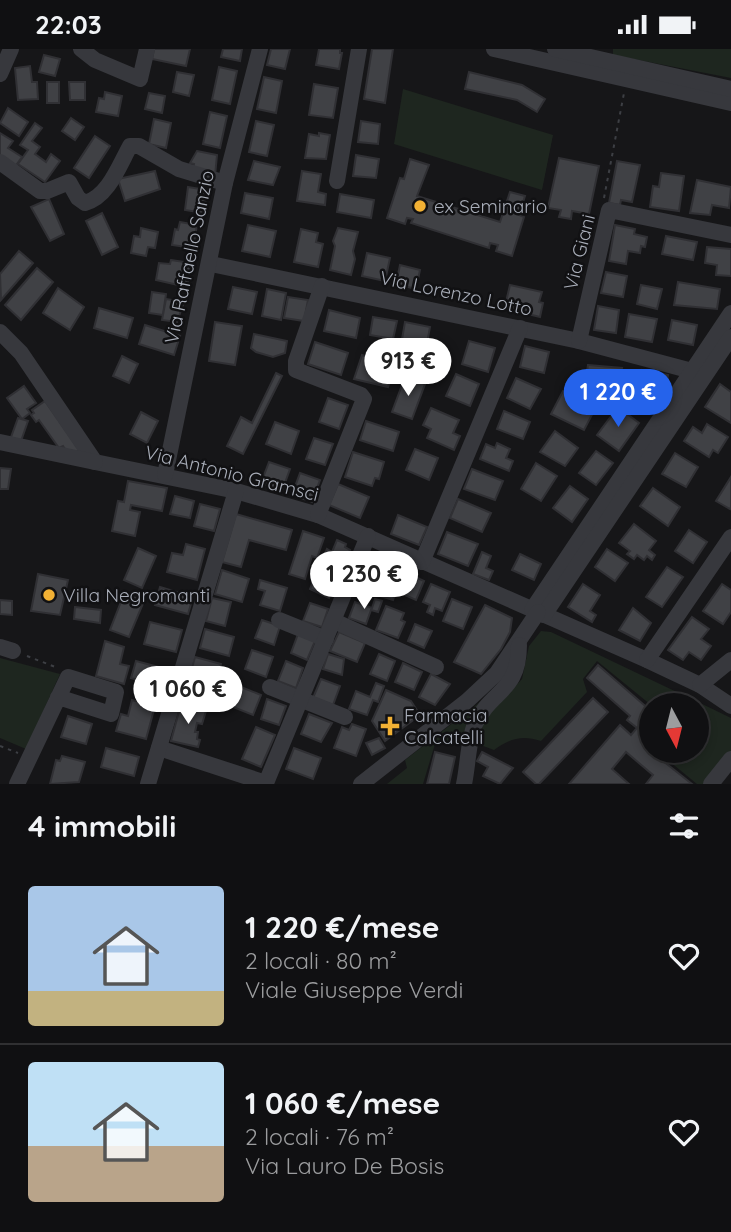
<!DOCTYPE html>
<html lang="it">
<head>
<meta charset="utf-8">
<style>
	:root { --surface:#101012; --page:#19191b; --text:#f1f3f6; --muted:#9c9d9f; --line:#303032; --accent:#2563eb }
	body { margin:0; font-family:Quicksand,sans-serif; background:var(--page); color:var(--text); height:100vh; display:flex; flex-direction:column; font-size:26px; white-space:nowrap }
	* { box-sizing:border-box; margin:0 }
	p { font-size:23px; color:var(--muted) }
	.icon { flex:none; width:38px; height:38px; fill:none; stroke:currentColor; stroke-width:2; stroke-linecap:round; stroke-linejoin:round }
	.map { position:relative; height:735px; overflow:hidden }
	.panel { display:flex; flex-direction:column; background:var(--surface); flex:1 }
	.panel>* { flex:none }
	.needle { width:46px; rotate:173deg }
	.buttons { position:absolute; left:639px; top:644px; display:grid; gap:14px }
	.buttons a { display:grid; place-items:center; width:70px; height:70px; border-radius:50%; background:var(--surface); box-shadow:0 4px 10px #0003,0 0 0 2px var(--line); font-size:35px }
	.price { position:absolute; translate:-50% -60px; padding:0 16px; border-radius:24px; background:#fff; color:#222; font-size:23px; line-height:46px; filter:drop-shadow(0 2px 4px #0008) }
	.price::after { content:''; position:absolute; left:50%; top:42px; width:21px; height:16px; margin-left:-10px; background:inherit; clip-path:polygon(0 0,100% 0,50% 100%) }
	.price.active { background:var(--accent); color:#fff }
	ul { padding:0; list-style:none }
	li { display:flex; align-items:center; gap:21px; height:175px; padding:0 28px }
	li+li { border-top:2px solid var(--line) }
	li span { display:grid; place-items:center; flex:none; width:196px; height:140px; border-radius:7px; color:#555 }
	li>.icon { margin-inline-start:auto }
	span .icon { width:84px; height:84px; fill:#fffc; stroke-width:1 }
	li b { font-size:30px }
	h2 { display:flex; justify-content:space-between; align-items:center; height:84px; padding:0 28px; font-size:30px }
	.status { display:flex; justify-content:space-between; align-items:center; height:49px; padding:0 35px; background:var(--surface); direction:ltr }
	.status svg { height:19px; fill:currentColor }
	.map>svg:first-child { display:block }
</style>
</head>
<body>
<div class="status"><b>22:03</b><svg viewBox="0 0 49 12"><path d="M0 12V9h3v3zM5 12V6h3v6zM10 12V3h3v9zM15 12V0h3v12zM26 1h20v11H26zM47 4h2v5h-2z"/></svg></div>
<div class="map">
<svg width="731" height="735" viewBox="0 0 731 735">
	<rect width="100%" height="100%" fill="#161618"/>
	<g fill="#1e261f">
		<path d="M613 0H731V29L613 6Z"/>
		<path d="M403 40 553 86 542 141 394 95Z"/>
		<path d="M541 582 551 583 683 646 675 656H651L597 612 583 630 587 643 541 692C522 686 511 689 494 701L478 695 483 675 491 663 522 630 529 597Z"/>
		<path d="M0 609 60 625 26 700 0 689Z"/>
		<path d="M484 650 465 690 435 695 423 735H387L407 719 405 711Z"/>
		<path d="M696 652 731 669V704L706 735H697L658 703 696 702V656H693Z"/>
	</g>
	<g fill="#404145" stroke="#303034" stroke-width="2">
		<path d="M154 0H190L186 17 152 10Z"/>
		<path d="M223 0H242L240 12 221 8Z"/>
		<path d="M271 0H290L285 20 267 16Z"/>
		<path d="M319 0H340V4H342L339 20 316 16Z"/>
		<path d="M372 0H393L385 54 364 50Z"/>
		<path d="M44 6 60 10 55 27 39 23Z"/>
		<path d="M30 17 32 33H37L38 50 18 51 15 19Z"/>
		<path d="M219 18 237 22 230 55 212 51Z"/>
		<path d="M177 23 194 26 189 47 173 43Z"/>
		<path d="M469 23 522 36 545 50 537 63 517 51 465 40Z"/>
		<path d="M264 28 282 32 276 64 257 60Z"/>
		<rect x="47" y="33" width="12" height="21"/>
		<path d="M69 33H85V51H70Z"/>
		<path d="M314 35 338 39 333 69 309 66Z"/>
		<path d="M105 43 122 47 118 67 96 63 99 49 104 50Z"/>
		<path d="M149 44 165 47 162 64 145 60Z"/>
		<path d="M8 59 28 73 19 87 0 74Z"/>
		<path d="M210 63 227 67 220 99 203 95Z"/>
		<path d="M71 69 84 78 75 91 62 82Z"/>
		<path d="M154 70 171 74 166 99 149 95Z"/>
		<path d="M256 72 274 76 267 107 249 103Z"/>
		<path d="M361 72 380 75 378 95 358 93Z"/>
		<path d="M35 74 42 79 32 92 40 98 35 105 46 113 51 105 60 112 45 133 18 115 28 101 20 96Z"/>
		<path d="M0 84 13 92 8 99 22 108 14 119 0 110Z"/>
		<path d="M319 84 330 86 326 110 305 109 309 85 319 87Z"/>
		<path d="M95 87 110 97 89 129 74 119Z"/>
		<path d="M197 102 217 106 215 127 193 123 194 115 190 114Z"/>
		<path d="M356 106 379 110 376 129 353 127Z"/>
		<path d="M559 109 599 117 589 165 572 162 571 170 559 168 561 161 548 159Z"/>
		<path d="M410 110 429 116 417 147 500 173 510 143 525 147 519 166 524 168 512 207 496 202 498 196 490 194 489 199 411 174 413 170 407 169 405 175 387 169 400 129 404 130Z"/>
		<path d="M254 112 280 118 273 136 248 131Z"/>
		<path d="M617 112 640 116 632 153 621 151 620 156 609 154Z"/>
		<path d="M155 122 160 140 125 152 118 130Z"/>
		<path d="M302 122 321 125 318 143 326 145 325 156 297 152Z"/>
		<path d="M661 124 684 127 679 162 650 158 653 137 659 138Z"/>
		<path d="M697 131 731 138 729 159 712 156 710 166 690 164Z"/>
		<path d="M188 138 207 141 204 164 185 161Z"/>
		<path d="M245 144 273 149 269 170 241 164Z"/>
		<path d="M340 145 374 151 371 169 337 163Z"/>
		<path d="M49 150 64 185 50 192 31 158Z"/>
		<path d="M102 164 118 198 102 206 86 172Z"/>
		<path d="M180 173 197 176 193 199 172 196 175 180 178 181Z"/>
		<path d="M248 176 276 182 270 208 242 202Z"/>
		<path d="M615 176 635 180 634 185 647 188 645 198 641 197 640 204 628 202 626 215 609 212Z"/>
		<path d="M141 179 158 183 155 199 148 198 146 207 131 204 134 187 140 188Z"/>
		<path d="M338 179 358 183 353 202 355 210 351 226 330 221 335 197 333 192Z"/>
		<path d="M301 180 318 184 316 193 323 195 318 218 294 213Z"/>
		<path d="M666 187 697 193 693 211 662 205Z"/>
		<path d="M707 198 731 200V227L716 226 717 216 705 214Z"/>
		<path d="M19 202 33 214 1 251 0 225Z"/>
		<path d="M367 204 390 209 385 232 362 227Z"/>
		<path d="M171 211 191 214 187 238 156 231 159 214 170 215Z"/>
		<path d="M400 216 420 221 416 240 396 235Z"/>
		<path d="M37 219 53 233 21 271 5 256Z"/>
		<path d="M606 223 627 227 623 248 601 244Z"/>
		<path d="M678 233 720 240 717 260 674 256Z"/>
		<path d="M510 236 542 243 539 253 543 254 540 268 528 265 529 262 505 257Z"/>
		<path d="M641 236 662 240 657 260 637 255Z"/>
		<path d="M233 238 257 243 252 265 228 260Z"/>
		<path d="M58 239 84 258 70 281 43 264Z"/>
		<path d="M267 240 286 244 281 271 262 267Z"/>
		<path d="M152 243 166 245 163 266 149 264Z"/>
		<path d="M288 248 308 251 304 272 284 269Z"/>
		<path d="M166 250 184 253 177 273 162 271Z"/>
		<path d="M598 257 619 261 616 284 594 281Z"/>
		<path d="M99 259 133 269 127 289 94 279Z"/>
		<path d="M329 261 360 269 356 289 324 282Z"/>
		<path d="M629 265 657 270 652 293 625 288Z"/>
		<path d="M373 268 397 272 393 290 370 286Z"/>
		<path d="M672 271 697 276 693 296 668 291Z"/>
		<path d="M215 273 242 277 235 316 209 312Z"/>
		<path d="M405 273 430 278 425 305 413 303 414 298 401 296Z"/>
		<path d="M145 276 180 287 174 306 139 295Z"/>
		<path d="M254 285 287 292 285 304 273 308 256 303 251 299Z"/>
		<path d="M469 292 495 299 488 323 462 315Z"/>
		<path d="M315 293 348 304 341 326 308 315Z"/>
		<path d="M525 297 549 303 544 324 520 318Z"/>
		<path d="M362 306 395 316 388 338 354 330Z"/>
		<path d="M122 307 138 315 129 334 113 327Z"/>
		<path d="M588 316 622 319 618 341 585 336Z"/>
		<path d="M642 321 668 326 667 333 647 363 632 352 642 332Z"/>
		<path d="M276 324 282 327 243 405 227 397 241 368 252 374Z"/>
		<path d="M456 325 479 335 470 357 446 347Z"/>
		<path d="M405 328 425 335 412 370 392 363Z"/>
		<path d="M516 329 541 340 530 360 507 349Z"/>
		<path d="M720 335 731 343V374L705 358Z"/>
		<path d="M24 337 36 354 27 360 30 364 22 370 7 349Z"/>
		<path d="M563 342 596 358 584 381 551 365Z"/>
		<path d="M328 349 348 356 339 380 319 373Z"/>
		<path d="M45 352 80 402 67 403 63 397 59 399 39 371 36 373 31 366 34 364 32 361Z"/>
		<path d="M618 358 639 374 619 402 597 386Z"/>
		<path d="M431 359 459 371 453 384 460 387 454 401 427 389 431 380 423 376Z"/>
		<path d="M504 362 530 373 523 390 497 380Z"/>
		<path d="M141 363 158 372 147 394 130 385Z"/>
		<path d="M18 369 28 372 20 395 10 391Z"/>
		<path d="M366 372 399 383 393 402 360 391Z"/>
		<path d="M275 373 299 382 291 405 266 395Z"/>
		<path d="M707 375 728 388 718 404 713 401 709 408 684 392 693 378 702 384Z"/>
		<path d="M555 382 578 399 565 417 540 403Z"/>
		<path d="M314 389 333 395 325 416 306 410Z"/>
		<path d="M497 394 510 400 506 409 513 412 509 422 480 410 486 395 495 399Z"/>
		<path d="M415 400 438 409 429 431 406 421Z"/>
		<path d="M596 402 613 414 596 436 579 424Z"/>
		<path d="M353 403 384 413 379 430 375 429 372 437 345 428Z"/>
		<path d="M675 404 698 418 686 438 662 425Z"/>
		<path d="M269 413 290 420 282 442 261 434Z"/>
		<path d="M536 414 557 427 541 452 521 440Z"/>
		<path d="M0 419 11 420 8 440H0Z"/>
		<path d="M472 420 503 432 495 451 464 440Z"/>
		<path d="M300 424 320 431 312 453 292 446Z"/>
		<path d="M731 428V458L730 460 716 452Z"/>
		<path d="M128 432 167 439 162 462 131 456 130 461 140 463 135 487 112 482 118 452 124 453Z"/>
		<path d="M338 435 369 448 360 469 329 456Z"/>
		<path d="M570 437 588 450 572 473 553 459Z"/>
		<path d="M653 439 680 458 668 477 640 457Z"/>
		<path d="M175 447 194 452 190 469 170 465Z"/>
		<path d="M458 450 491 464 482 483 450 469Z"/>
		<path d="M200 455 220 460 214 482 194 477Z"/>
		<path d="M236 465 292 481 286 501 249 491 241 518 222 513Z"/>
		<path d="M398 466 427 478 419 496 391 485Z"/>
		<path d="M634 475 656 492 649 501 655 506 652 511 647 507 644 511 637 506 634 510 627 505 630 502 619 494Z"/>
		<path d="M689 481 707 493 693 514 675 502Z"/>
		<path d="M303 482 324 489 317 509 312 507 305 530 289 525Z"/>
		<path d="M447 483 478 495 468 517 438 505Z"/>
		<path d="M337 491 346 495 345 498 350 501 329 549 310 540 327 500 332 503Z"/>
		<path d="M186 495 205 500 197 531 167 523 172 504 183 506Z"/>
		<path d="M138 499 156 507 142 539 124 531Z"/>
		<path d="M607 500 628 514 615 532 595 518Z"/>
		<path d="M482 503 491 507 486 519 493 522 489 531 473 525Z"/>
		<path d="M520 505 541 515 534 531 512 521Z"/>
		<path d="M667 518 683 528 662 558 646 548Z"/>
		<path d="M222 521 249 530 242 553 215 545Z"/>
		<path d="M375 521 395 527 391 539 396 541 393 551 368 543Z"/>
		<path d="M407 524 424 532 416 551 398 543Z"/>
		<path d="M38 525 68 531 60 566 31 562Z"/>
		<path d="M260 531 287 539 280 562 260 556 265 542 258 540Z"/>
		<path d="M431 535 450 543 442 562 435 559 433 566 427 563 430 556 423 553Z"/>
		<path d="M583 535 600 546 590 562 596 566 592 573 568 558Z"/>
		<path d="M722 535 731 541V563L723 575 703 562Z"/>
		<path d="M160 538 193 548 188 565 155 556Z"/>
		<path d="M124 545 144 552 129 588 110 581Z"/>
		<path d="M212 549 231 553 225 577 206 572Z"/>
		<path d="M375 550 382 552 378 563 371 561 366 575 349 569 355 553 372 559Z"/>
		<path d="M452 550 472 558 463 580 443 572Z"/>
		<path d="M0 551 12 552V566L0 565Z"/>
		<path d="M310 554 328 560 322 578 303 572Z"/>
		<path d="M485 556 512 569 510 583 501 600 481 625 454 613Z"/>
		<path d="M386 557 404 564 401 571 405 573 398 589 376 581Z"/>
		<path d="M75 558 101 561 100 574 74 570Z"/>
		<path d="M633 559 651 574 640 592 619 581Z"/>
		<path d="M692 568 709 580 701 590 711 597 701 611 689 603 683 611 668 601Z"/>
		<path d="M262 571 280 577 274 596 255 589Z"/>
		<path d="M150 573 182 581 176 603 144 595Z"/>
		<path d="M415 575 432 582 424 599 408 592Z"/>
		<path d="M205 580 234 588 229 607 200 599Z"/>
		<path d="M339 583 365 594 357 613 330 602Z"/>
		<path d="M298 585 315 592 307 611 291 604Z"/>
		<path d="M105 592 124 598 120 615 129 617 124 635 96 627Z"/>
		<path d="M252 601 273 608 266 628 245 620Z"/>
		<path d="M328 605 344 610 342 626 323 620Z"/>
		<path d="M379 605 395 612 387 632 370 625Z"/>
		<path d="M195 608 221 615 218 626 213 624 208 643 213 644 211 652 185 645Z"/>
		<path d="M136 612 170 621 165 639 131 629Z"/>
		<path d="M286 612 303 619 296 639 278 632Z"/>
		<path d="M403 614 422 623 414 641 395 633Z"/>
		<path d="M598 616 651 662 642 671 649 676 651 674 649 694 651 702H655L653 704 692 735H646L653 726 626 703 612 720 629 735H569L620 676 631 686 637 679 627 671 630 667 587 629Z"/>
		<path d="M431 625 450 635 435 656 419 648Z"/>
		<path d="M321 630 340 637 333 656 313 649Z"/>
		<path d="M376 634 384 637 378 653 373 651 367 666 349 660 356 642 370 648Z"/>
		<path d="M241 638 261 646 253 666 233 658Z"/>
		<path d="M386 641 411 652 420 666 385 692 372 672Z"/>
		<path d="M593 649 608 663 539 735H536L523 723Z"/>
		<path d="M267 650 286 657 279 676 261 670Z"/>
		<path d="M132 651 155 657 146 690 116 682 121 665 128 667Z"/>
		<path d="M181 655 206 662 202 675 197 674 195 683H198L197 690 200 691 198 698 171 692Z"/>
		<path d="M309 665 332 674 321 693 301 685Z"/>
		<path d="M68 667 92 675 86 695 61 688Z"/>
		<path d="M352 675 366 680 356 707 334 699 342 678 349 681Z"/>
		<path d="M256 678 275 686 261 718 242 710Z"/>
		<path d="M379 689 385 699 372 706 366 694Z"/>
		<path d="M106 699 139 708 134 727 101 718Z"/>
		<path d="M294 699 321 709 313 730 286 720Z"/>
		<path d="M435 703 455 708 449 735H427Z"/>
		<path d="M482 703 513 719 500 735 483 727 488 718 477 712Z"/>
		<path d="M62 707 85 713 79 733 50 735 56 711 60 712Z"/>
	</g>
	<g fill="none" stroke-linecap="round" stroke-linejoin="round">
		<g stroke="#3d3f44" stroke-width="2" stroke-dasharray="3.5 5" stroke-linecap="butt">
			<path d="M604 149 624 44"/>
			<path d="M27 607 58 619"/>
			<path d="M0 697 18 704"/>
		</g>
		<g stroke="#37383d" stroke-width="16">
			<path d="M81 0 95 11 140 30 147 0"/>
			<path d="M494 0 731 54"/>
			<path d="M555 0 731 40"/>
			<path d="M0 25 11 0"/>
			<path d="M0 113 40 142H47L69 133 78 149 85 154C108 148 119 117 130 97H139L179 120 225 134"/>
			<path d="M337 132 359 0"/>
			<path d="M211 215 579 292 692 322"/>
			<path d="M0 283 21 304 95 413 236 442 318 466 647 611 700 636 731 657"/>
			<path d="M579 292 609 161 731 186"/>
			<path d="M0 393 95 413"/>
			<path d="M165 426 225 134 260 0"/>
			<path d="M318 466 364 350 361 346 296 321V312L322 237"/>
			<path d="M422 513 520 279"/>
			<path d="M532 561 731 264"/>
			<path d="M544 566 731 288"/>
			<path d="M279 571 326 590"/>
			<path d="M334 572 436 618"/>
			<path d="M0 598 13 602"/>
			<path d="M647 611 731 488"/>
			<path d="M700 636 731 611"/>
			<path d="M270 638 345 668"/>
			<path d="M159 699 266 734 368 487"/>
			<path d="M17 735 68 628 116 643 111 665 58 648"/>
			<path d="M148 735 236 442"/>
			<path d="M361 735 467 652 497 624 538 563"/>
			<path d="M464 735C468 717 468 692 475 675 492 640 519 643 519 596"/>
			<path d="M711 735 731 710"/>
		</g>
	</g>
	<g fill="#f2b134" stroke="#111113" stroke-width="2.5">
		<circle cx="420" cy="157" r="7"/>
		<circle cx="49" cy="546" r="7"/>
		<path d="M386.5 666.5h7v7h7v7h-7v7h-7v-7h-7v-7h7z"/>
	</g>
	<g text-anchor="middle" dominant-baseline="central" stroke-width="5" stroke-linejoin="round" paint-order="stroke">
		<g font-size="19" fill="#a8adb8" stroke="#111113" text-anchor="start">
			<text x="434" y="157">ex Seminario</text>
			<text x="63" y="546">Villa Negromanti</text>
			<text x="404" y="666">Farmacia<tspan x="404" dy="22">Calcatelli</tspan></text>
		</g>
		<g font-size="19" fill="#a8adb8" stroke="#111113">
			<text transform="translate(579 203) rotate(-76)">Via Giani</text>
			<text transform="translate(189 208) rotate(-78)">Via Raffaello Sanzio</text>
			<text transform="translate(456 244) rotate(12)">Via Lorenzo Lotto</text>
			<text transform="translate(232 424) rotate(14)">Via Antonio Gramsci</text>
		</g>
	</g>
</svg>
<div class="buttons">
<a><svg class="needle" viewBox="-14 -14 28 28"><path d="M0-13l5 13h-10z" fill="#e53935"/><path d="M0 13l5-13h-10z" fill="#9c9d9f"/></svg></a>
</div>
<b class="price" style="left:408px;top:349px">913 €</b>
<b class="price active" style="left:618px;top:380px">1 220 €</b>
<b class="price" style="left:364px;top:562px">1 230 €</b>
<b class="price" style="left:188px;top:677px">1 060 €</b>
</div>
<section class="panel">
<h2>4 immobili<svg class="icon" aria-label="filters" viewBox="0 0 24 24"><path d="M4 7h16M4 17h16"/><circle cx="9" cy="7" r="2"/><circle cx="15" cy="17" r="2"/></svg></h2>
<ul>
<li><span style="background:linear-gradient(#a9c7e8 75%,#c2b280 0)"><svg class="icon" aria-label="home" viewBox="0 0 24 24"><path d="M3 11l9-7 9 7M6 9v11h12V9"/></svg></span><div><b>1 220 €/mese</b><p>2 locali · 80 m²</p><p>Viale Giuseppe Verdi</p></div><svg class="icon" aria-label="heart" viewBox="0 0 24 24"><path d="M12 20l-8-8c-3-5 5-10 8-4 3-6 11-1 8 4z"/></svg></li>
<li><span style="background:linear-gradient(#bfe0f5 60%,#b9a48a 0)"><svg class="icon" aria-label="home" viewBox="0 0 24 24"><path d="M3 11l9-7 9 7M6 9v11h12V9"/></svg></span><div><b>1 060 €/mese</b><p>2 locali · 76 m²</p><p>Via Lauro De Bosis</p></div><svg class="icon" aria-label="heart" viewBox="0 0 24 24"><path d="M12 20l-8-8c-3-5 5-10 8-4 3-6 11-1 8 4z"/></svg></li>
</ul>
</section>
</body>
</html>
